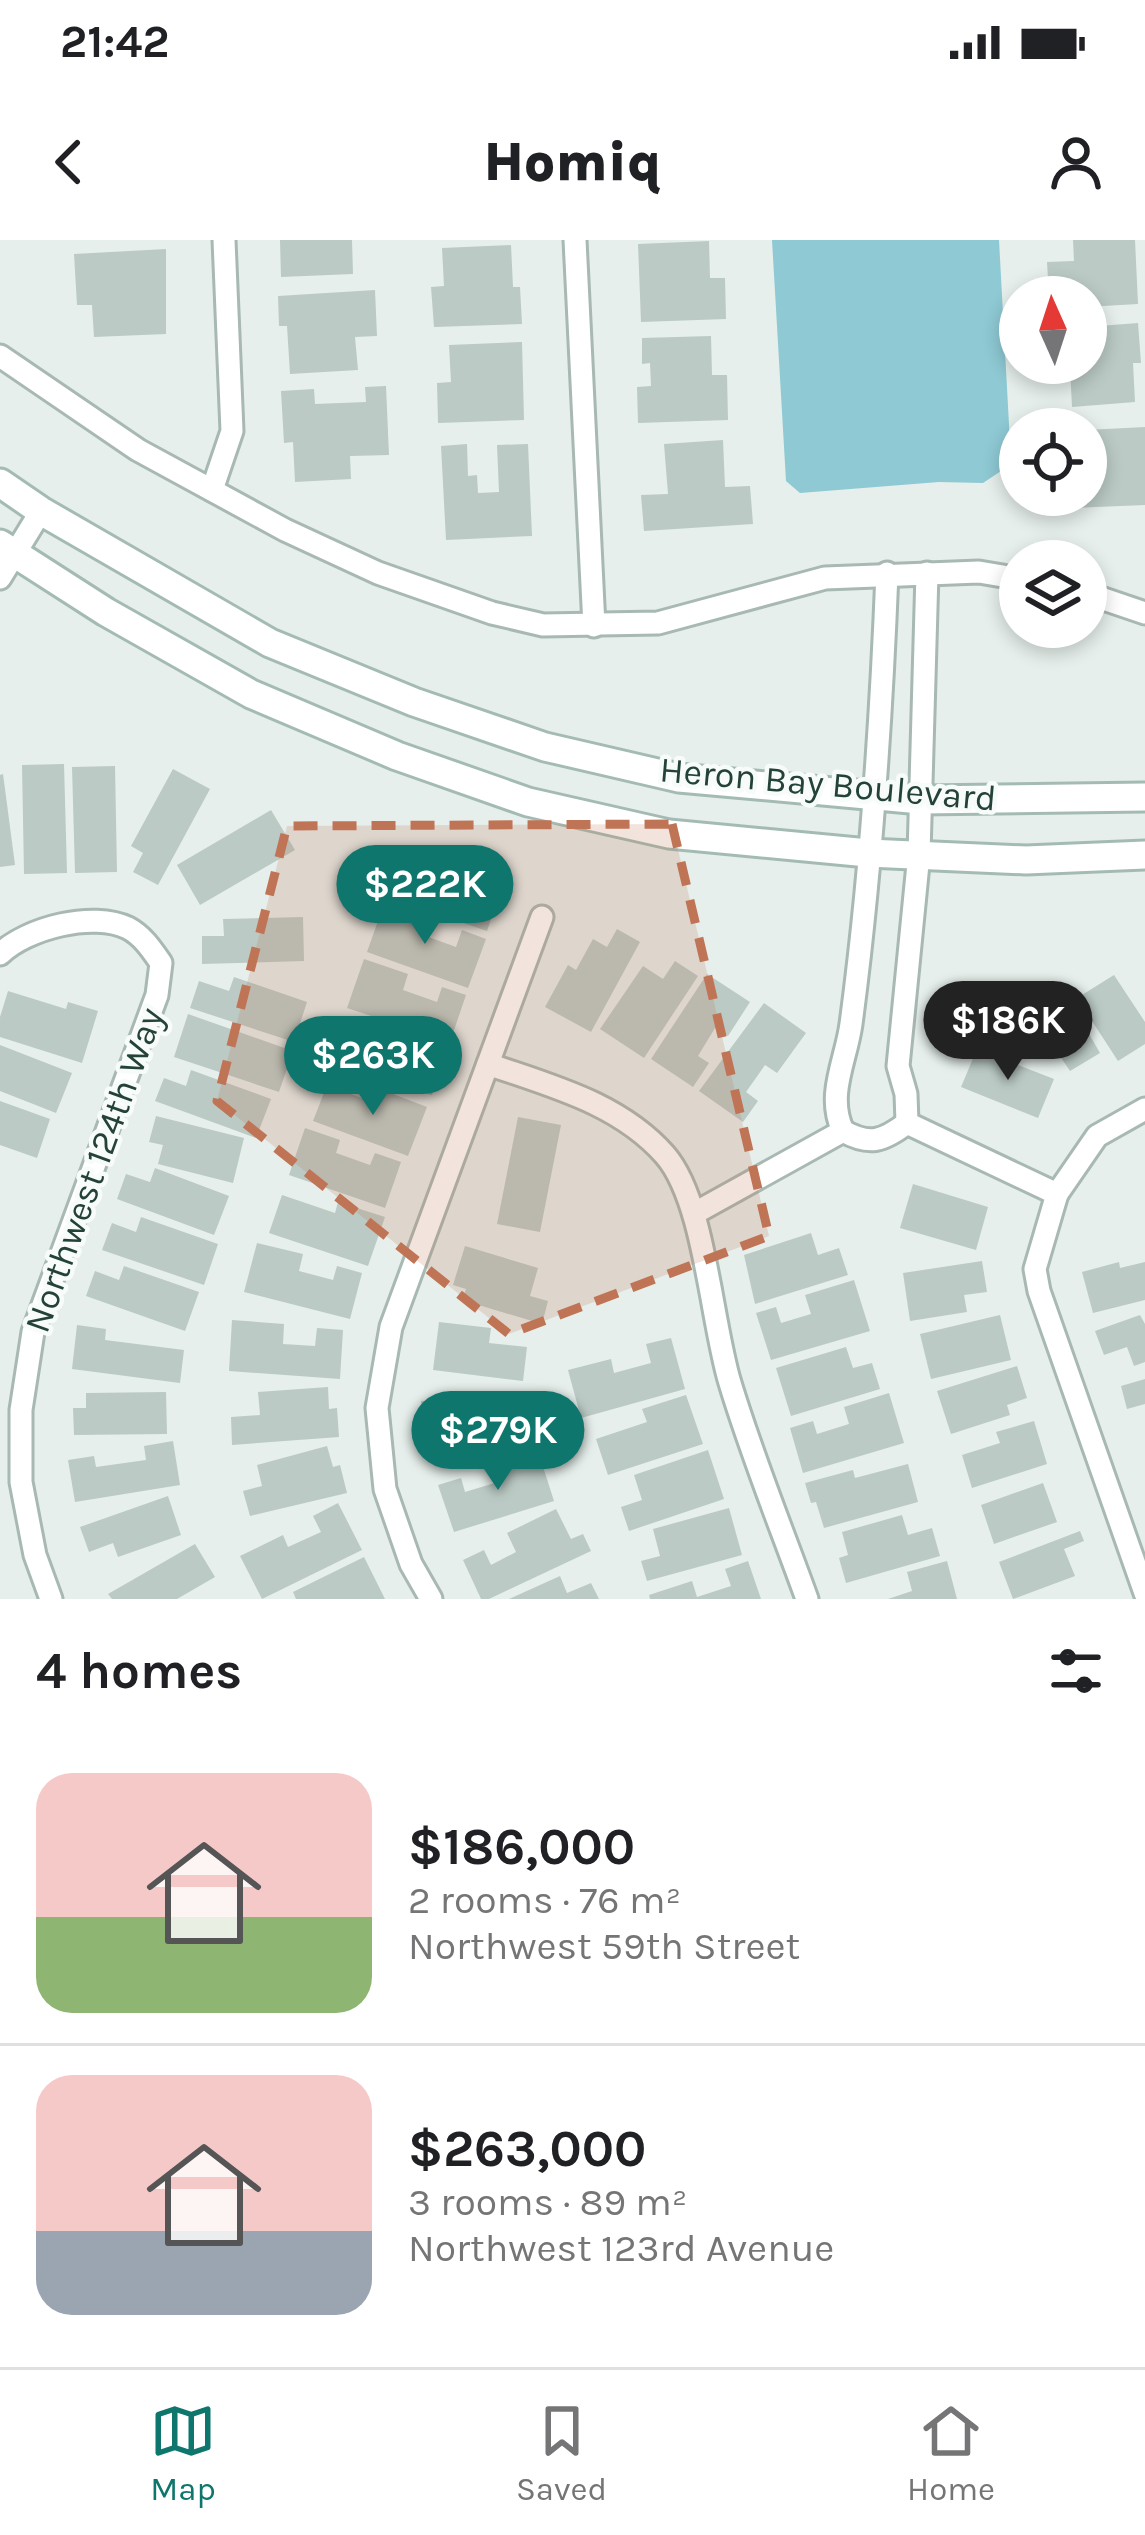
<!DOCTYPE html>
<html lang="en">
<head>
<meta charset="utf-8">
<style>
	:root { --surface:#fff; --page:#f2f2f2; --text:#202124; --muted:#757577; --line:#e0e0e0; --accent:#0f766e }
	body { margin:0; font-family:Karla,sans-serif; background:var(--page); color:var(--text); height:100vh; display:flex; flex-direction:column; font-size:45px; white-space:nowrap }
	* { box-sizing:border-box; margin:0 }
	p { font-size:39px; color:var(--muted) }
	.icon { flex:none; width:66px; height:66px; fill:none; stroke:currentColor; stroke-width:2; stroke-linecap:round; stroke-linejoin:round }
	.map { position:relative; height:1359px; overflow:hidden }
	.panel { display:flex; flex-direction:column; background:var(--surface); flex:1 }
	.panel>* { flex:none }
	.needle { width:78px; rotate:357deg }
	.fabs { position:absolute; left:999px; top:36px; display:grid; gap:24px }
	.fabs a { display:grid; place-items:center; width:108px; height:108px; border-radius:50%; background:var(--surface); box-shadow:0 6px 18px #0003; font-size:60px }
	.price { position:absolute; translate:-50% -102px; padding:0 27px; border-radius:42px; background:var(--accent); color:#fff; font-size:39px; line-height:78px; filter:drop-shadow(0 3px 6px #0008) }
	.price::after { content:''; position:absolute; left:50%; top:72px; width:36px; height:27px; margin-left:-18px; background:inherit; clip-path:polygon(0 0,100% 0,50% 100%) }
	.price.selected { background:#222; color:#fff }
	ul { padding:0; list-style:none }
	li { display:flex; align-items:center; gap:36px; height:300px; padding:0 36px }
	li+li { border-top:3px solid var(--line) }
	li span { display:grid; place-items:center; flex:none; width:336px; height:240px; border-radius:36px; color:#555 }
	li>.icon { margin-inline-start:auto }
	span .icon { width:144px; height:144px; fill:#fffc; stroke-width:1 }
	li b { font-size:51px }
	h2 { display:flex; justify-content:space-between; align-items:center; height:144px; padding:0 36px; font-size:51px }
	.status { display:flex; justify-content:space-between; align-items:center; height:84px; padding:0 60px; background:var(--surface); direction:ltr }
	.status svg { height:33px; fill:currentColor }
	header { display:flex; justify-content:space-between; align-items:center; height:156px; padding:0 36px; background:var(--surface); font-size:54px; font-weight:800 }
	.dock { display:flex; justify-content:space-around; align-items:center; height:168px; border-top:3px solid var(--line); background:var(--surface); font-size:33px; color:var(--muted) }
	.dock a { display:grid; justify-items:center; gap:6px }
	.dock .selected { color:var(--accent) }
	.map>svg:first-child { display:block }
</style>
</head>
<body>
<div class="status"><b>21:42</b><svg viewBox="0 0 49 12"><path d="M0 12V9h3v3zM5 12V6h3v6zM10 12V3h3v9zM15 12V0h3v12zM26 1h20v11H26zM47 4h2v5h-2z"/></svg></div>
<header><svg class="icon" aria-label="back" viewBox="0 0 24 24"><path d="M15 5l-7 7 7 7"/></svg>Homiq<svg class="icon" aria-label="person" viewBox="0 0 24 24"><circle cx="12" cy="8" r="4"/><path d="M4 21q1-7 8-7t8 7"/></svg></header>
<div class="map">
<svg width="1145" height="1359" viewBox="0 0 1145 1359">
	<rect width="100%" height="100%" fill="#e6efeb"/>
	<path fill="#8ec9d4" d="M772 0H999L1010 203 1007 227 983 243 939 242 800 253 786 241Z"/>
	<g fill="#bbcac4">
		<path d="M280 0H352L353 34 281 37Z"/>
		<path d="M1073 0H1135L1138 64 1086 67V57H1049L1047 22 1074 21Z"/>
		<path d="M709 1 710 38H725L726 79 641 82 638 4Z"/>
		<path d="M511 5 513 47H520L522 84 434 87 431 47 444 46 442 8Z"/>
		<path d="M166 9V94L94 97 92 65H77L74 14Z"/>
		<path d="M375 50 377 96 355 97 358 130 290 134 287 86H279L278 56Z"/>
		<path d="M1138 83 1141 123H1133L1135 162 1072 167 1070 128 1086 123V87Z"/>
		<path d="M711 96 712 135H727L728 180 638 183 637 147 651 146 650 123 642 124V98Z"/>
		<path d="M522 102 524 180 438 183 437 143 451 142 449 105Z"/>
		<path d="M386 146 389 215 350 216 351 239 295 242 293 202 284 203 281 151 314 149 315 164 366 162 365 147Z"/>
		<path d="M1145 187V265L1048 269V255H1086V190Z"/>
		<path d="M723 200 725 247 750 246 753 284 644 291 641 255 668 254 664 204Z"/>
		<path d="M467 204 468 236 477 235 478 253 499 252 497 205 528 204 532 296 446 300 441 206Z"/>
		<path d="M64 524 67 633 24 634 22 525Z"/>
		<path d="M115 526 117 632 75 633 72 527Z"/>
		<path d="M173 529 210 549 158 645 133 632 143 613 131 606Z"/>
		<path d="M3 534 15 625 0 627V535Z"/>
		<path d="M271 570 295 610 200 665 177 625Z"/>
		<path d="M404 608 449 624 444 637 480 649 483 638 503 644 487 691 387 657Z"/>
		<path d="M384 664 429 679 423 695 456 707 462 690 486 699 468 748 367 712Z"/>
		<path d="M303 677 304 721 202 724V696H224L223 679Z"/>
		<path d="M617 689 640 702 591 792 545 767 568 725 576 730 593 699 607 707Z"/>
		<path d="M364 719 408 734 403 750 437 762 442 747 466 755 450 802 347 768Z"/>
		<path d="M675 721 698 736 644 818 600 789 643 726 663 739Z"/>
		<path d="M707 734 750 762 728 796 715 788 698 816 709 823 693 847 651 819Z"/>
		<path d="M1114 735 1145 782V804L1118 821 1077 758Z"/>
		<path d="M234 737 307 762 294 802 190 768 199 741 229 751Z"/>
		<path d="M8 751 66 769 68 762 98 771 82 823 0 797V777Z"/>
		<path d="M1069 759 1100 813 1070 831 1035 779Z"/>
		<path d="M764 763 806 793 777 833 765 825 746 852 758 861 743 882 699 851Z"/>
		<path d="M188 774 293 811 279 852 174 817Z"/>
		<path d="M344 777 388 788 383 807 416 815 419 803 444 810 432 855 331 830Z"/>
		<path d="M0 805 72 833 56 873 0 851Z"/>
		<path d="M977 809 1054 839 1038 878 961 847Z"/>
		<path d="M191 830 271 859 256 898 155 861 164 838 186 846Z"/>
		<path d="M327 845 375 863 380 849 427 867 408 916 313 881Z"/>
		<path d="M0 861 50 879 37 918 0 905Z"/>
		<path d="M156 876 244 898 233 943 158 924 163 905 149 902Z"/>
		<path d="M518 877 561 885 540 992 497 984Z"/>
		<path d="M305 888 340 900 336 913 370 925 375 913 401 922 385 968 289 935Z"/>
		<path d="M155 928 229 956 214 995 117 959 126 934 150 942Z"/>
		<path d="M913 944 988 967 976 1010 900 988Z"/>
		<path d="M282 955 335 973 338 962 385 977 368 1026 269 993Z"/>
		<path d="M141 977 218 1004 204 1045 102 1010 112 983 136 992Z"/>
		<path d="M811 993 818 1015 839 1008 848 1035 755 1064 744 1015Z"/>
		<path d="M257 1003 303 1014 299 1031 333 1040 337 1026 362 1033 350 1079 244 1052Z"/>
		<path d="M465 1006 538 1028 530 1056 548 1061 542 1084 462 1060 466 1049 453 1045Z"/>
		<path d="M982 1021 987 1052 964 1055 967 1072 910 1081 903 1033Z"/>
		<path d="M1119 1022 1120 1028 1145 1022V1060L1093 1073 1082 1032Z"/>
		<path d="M124 1026 199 1052 185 1091 86 1056 95 1031 119 1040Z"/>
		<path d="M854 1040 870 1091 771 1120 756 1073 776 1067 781 1083 811 1074 805 1055Z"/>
		<path d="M1000 1075 1011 1120 931 1139 920 1094Z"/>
		<path d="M1140 1075 1145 1084V1122L1134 1126 1127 1107 1104 1115 1095 1091Z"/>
		<path d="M232 1080 284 1084 283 1104 315 1106 317 1088 343 1090 340 1139 229 1131Z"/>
		<path d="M439 1082 491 1088 489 1103 527 1107 523 1141 433 1130Z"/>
		<path d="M77 1085 106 1089 105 1100 184 1110 180 1143 72 1129Z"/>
		<path d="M671 1098 685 1149 581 1178 568 1130 611 1119 614 1133 651 1123 646 1104Z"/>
		<path d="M846 1107 853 1128 872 1123 880 1149 791 1176 776 1128Z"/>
		<path d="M1017 1126 1027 1158 1007 1165 1010 1175 951 1194 937 1151Z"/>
		<path d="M1145 1139V1164L1127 1169 1121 1146Z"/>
		<path d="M328 1147 329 1169 337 1168 339 1197 232 1205 231 1177 260 1175 258 1152Z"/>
		<path d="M166 1152 167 1194 74 1195 73 1168H86V1153Z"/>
		<path d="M889 1153 904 1203 803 1233 790 1188 813 1181 817 1194 849 1184 844 1167Z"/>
		<path d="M686 1155 703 1204 608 1235 596 1199 647 1182 642 1169Z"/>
		<path d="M467 1158 468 1171 520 1166 523 1204 425 1212 421 1161Z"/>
		<path d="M1034 1181 1047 1224 972 1248 962 1215 1000 1203 996 1192Z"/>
		<path d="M173 1201 180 1245 75 1262 68 1220 94 1216 96 1227 146 1220 144 1206Z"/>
		<path d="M327 1206 333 1227 340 1225 347 1253 250 1276 243 1251 262 1246 257 1225Z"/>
		<path d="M708 1210 724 1259 629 1291 621 1267 642 1260 634 1235Z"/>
		<path d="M538 1211 554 1261 454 1292 438 1245 461 1238 465 1252 498 1242 493 1226Z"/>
		<path d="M908 1224 918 1262 824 1288 816 1262 811 1263 805 1243 853 1230 855 1238Z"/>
		<path d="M1043 1243 1057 1282 994 1304 981 1265Z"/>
		<path d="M168 1256 181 1295 118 1317 113 1303 89 1312 80 1287Z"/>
		<path d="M338 1263 362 1310 262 1359 240 1316 283 1295 288 1307 321 1292 313 1276Z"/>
		<path d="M729 1268 742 1315 647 1341 641 1321 660 1316 653 1289Z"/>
		<path d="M556 1269 571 1299 583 1294 591 1311 489 1359H481L463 1320 484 1310 491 1325 516 1312 507 1293Z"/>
		<path d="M902 1275 908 1295 932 1288 940 1316 846 1343 839 1318 848 1315 842 1292Z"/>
		<path d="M1080 1291 1084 1301 1064 1309 1075 1336 1013 1359 999 1322Z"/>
		<path d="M195 1304 215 1337 177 1359H112L108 1354Z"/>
		<path d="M364 1317 385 1359H296L293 1352Z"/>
		<path d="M748 1321 761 1359H650L649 1355 692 1341 697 1357 731 1346 725 1329Z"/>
		<path d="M947 1321 957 1359H888L912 1351 907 1332Z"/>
		<path d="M560 1336 567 1353 591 1343 599 1359H509Z"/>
	</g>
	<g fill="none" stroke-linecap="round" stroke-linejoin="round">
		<defs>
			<g id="street">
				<path d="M575 0 594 386"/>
				<path d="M0 116 138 210 285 290 378 333 492 373 543 385 658 383 825 338 979 332 1020 339"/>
				<path d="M212 250 232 191 224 0"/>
				<path d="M0 338 41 271"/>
				<path d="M1086 353 1145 373"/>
				<path d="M0 714C27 688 93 671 128 688 143 696 152 710 161 723L157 755 33 1092 21 1170V1242L35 1315 51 1359"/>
				<path d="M488 824C551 846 619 863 665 915 705 961 711 1081 730 1143 752 1216 781 1287 807 1359"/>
				<path d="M907 883 906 854 898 826 919 614 927 333"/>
				<path d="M907 883 1057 954 1097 896 1145 869"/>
				<path d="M843 891C826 855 846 821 851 784 871 634 881 484 887 333"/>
				<path d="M843 891C870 906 883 901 907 883"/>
				<path d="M1057 954 1035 1029 1039 1051 1145 1353"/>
				<path d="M695 973 843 891"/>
				<path d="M431 1359 411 1324 385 1249 377 1168 391 1087 542 677"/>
			</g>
			<g id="secondary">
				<path d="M0 243 41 271 270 403 414 462 545 507 679 538 921 560 1145 557"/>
				<path d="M0 304 106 372 251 454 397 516 528 562 669 594 868 613 1026 620 1145 615"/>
			</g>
		</defs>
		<use href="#street" stroke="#a8b8b2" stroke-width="27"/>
		<use href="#secondary" stroke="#a4bbb3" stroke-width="33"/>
		<use href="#street" stroke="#fff" stroke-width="21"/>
		<use href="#secondary" stroke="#fff" stroke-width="27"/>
	</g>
	<path fill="#c07456" fill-opacity="0.2" stroke="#c07456" stroke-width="9" stroke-dasharray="24 15" stroke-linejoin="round" d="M672 584 769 996 509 1094 217 861 287 586Z"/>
	<g text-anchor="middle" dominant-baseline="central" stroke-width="9" stroke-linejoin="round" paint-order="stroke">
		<g font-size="36" fill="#24423a" stroke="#f7fbf9">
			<text transform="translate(828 544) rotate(5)">Heron Bay Boulevard</text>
			<text transform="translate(94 930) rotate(-70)">Northwest 124th Way</text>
		</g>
	</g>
</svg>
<div class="fabs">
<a><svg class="needle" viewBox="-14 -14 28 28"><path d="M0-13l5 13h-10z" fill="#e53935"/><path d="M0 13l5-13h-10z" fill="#757577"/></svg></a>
<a><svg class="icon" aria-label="locate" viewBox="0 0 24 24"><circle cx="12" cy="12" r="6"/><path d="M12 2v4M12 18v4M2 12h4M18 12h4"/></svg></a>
<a><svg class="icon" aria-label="layers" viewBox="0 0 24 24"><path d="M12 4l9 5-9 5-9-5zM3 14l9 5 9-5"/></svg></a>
</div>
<b class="price" style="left:425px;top:707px">$222K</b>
<b class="price selected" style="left:1008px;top:843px">$186K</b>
<b class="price" style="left:373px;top:878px">$263K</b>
<b class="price" style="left:498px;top:1253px">$279K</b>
</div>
<section class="panel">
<h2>4 homes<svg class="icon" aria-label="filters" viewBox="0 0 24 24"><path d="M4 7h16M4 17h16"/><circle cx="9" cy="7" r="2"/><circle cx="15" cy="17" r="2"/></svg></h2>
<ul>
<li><span style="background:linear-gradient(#f6c9c9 60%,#8fb573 0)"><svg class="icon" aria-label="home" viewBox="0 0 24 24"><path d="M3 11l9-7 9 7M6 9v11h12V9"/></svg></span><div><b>$186,000</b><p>2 rooms · 76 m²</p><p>Northwest 59th Street</p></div></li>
<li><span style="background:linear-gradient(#f6c9c9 65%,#9aa5b1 0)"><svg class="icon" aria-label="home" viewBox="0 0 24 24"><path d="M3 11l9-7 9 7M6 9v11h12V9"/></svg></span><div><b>$263,000</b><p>3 rooms · 89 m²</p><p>Northwest 123rd Avenue</p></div></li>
</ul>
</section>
<nav class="dock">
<a class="selected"><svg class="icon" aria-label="map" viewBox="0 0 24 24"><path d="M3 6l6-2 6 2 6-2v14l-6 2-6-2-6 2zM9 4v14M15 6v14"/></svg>Map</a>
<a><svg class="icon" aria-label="saved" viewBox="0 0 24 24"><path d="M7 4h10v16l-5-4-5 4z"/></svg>Saved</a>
<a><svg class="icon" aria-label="home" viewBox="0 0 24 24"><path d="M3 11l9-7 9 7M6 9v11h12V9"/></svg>Home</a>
</nav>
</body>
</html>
